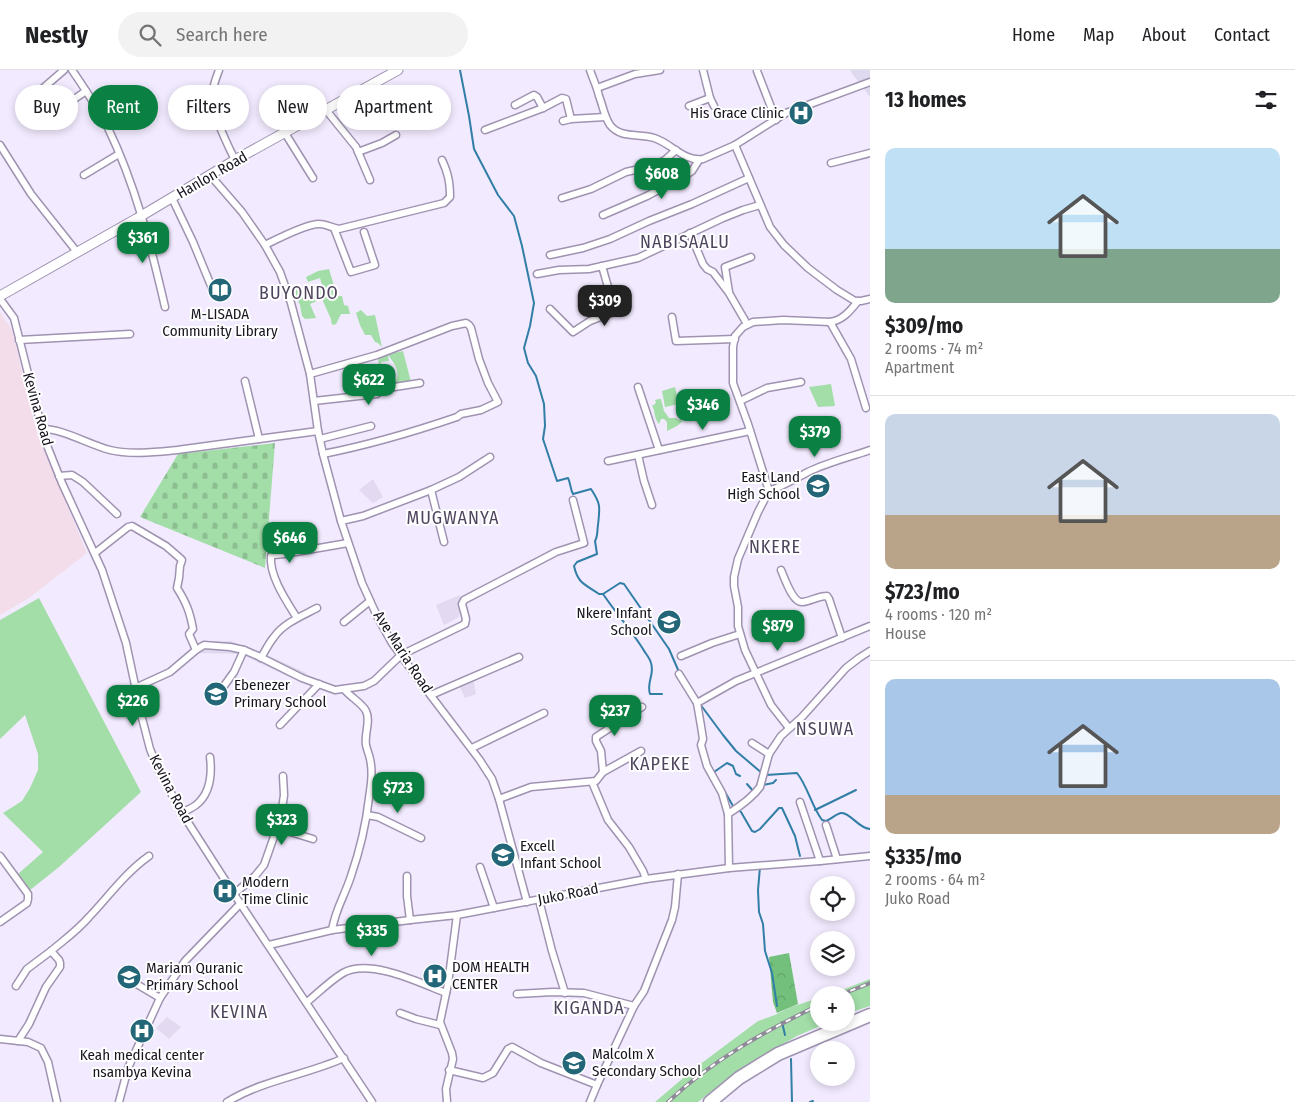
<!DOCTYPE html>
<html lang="en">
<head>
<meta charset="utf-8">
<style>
	:root { --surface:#fff; --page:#f2f2f2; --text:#202124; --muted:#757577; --line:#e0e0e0; --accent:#0b8043 }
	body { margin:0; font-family:"Fira Sans Condensed",sans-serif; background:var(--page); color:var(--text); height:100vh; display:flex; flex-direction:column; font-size:19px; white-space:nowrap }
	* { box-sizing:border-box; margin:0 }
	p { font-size:16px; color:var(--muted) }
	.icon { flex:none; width:28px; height:28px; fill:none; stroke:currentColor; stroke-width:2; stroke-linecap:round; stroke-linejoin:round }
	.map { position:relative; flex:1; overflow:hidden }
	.side { display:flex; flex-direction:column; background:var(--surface); width:425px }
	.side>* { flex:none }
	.banner { position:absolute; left:15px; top:15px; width:475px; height:45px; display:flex; gap:10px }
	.buttons { position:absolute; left:810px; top:806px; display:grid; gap:10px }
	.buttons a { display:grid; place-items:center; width:45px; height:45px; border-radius:50%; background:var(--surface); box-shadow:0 2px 8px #0003; font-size:25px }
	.price { position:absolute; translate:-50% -42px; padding:0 11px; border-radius:10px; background:var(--accent); color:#fff; font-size:16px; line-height:32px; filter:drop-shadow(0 1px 2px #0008) }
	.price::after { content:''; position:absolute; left:50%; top:30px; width:15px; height:11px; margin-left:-8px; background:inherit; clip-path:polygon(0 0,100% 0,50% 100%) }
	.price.current { background:#222; color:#fff }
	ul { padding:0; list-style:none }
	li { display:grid; align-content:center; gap:10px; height:265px; padding:0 15px }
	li+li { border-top:1px solid var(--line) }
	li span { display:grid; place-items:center; height:155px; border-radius:10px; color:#555 }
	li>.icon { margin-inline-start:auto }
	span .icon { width:90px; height:90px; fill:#fffc; stroke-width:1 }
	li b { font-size:21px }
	h2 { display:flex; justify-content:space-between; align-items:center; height:60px; padding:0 15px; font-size:21px }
	.pill { padding:0 18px; border-radius:22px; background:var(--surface); box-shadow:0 2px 8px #0003; font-size:18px; line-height:45px }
	.pill.current { background:var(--accent); color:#fff }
	header { display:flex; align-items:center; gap:30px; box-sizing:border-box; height:70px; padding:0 25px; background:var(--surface); border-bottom:1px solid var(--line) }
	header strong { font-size:24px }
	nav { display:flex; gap:28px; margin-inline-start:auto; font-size:18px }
	.search { width:350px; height:45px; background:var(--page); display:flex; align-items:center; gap:12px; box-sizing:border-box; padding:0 18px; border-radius:28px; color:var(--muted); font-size:19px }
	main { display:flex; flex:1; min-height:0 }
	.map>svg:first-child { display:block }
</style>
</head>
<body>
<header>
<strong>Nestly</strong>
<div class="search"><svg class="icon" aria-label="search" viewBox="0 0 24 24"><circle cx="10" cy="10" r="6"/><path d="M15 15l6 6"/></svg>Search here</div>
<nav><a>Home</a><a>Map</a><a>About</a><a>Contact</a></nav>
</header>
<main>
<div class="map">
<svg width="870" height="1032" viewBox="0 0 870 1032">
	<defs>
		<pattern id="forest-crowns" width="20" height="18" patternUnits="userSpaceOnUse" patternTransform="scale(1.25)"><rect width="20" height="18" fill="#72c07c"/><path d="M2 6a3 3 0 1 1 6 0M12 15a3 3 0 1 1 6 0" fill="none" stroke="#62a46b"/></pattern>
		<pattern id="cemetery-stones" width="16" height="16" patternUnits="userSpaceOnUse" patternTransform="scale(1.25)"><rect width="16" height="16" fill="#a3dea9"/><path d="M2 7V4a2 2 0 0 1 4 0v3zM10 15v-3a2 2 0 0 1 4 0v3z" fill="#8cbe91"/></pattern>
	</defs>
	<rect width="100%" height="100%" fill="#f2eafe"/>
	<g fill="#ded9ee">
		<path d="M851 0H870V27L851 2Z"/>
		<path d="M231 571 278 590 306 603 307 613 287 606 241 584 198 583 202 572Z"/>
	</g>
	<g fill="#e3d9f0">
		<path d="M373 409 383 427 373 433 359 420Z"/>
		<path d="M460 525 459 547 444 555 436 535Z"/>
		<path d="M473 608 476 624 465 628 458 613Z"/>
		<path d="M167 947 181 957 169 969 156 958Z"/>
	</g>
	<path fill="#f4ddea" d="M0 242 12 260 37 364 87 483 29 528 0 545Z"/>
	<g fill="#a3dea9">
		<path d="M329 199 337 226H342L344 235 348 236 350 244H341L336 254 332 255 331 249 322 229 310 234 316 248 305 249 302 246 300 235 293 220 296 218 301 223 303 228C310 225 319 222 322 215L320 208 308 212 306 207 318 201Z"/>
		<path d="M361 240 367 246 375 245 382 277 378 273 375 272 371 265H365L360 255 356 243Z"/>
		<path d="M403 281 411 312 383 318 381 311 378 288 388 285 389 291 381 292 384 312 396 311C401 300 393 293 388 284Z"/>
		<path d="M831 314 835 336 818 337 809 317Z"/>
		<path d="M675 317 679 334 665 337 662 321Z"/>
		<path d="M659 329H661L664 341 669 348H676L679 350 681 349 682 352 677 356 667 361V352L664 349H661L659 354C653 347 656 342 652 336L656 333 655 330Z"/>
		<path d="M39 528 141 722 59 797 30 820 18 804 43 782 3 743 22 731 30 718 38 700V684L25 645 0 669V550Z"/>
		<path d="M870 909V936L846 944V925H829Z"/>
		<path d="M819 928V952L827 953 797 966 766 984 717 1017 698 1032H655L695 998 758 951 775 945 791 937Z"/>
	</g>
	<path fill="url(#forest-crowns)" d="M789 883 798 934 777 943 773 932 769 887Z"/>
	<path fill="url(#cemetery-stones)" d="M275 373 265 498 140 447 178 384Z"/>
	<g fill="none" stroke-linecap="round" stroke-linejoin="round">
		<g stroke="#317ea6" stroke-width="2">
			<path d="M460 0 469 46 474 79 498 125 514 146 522 176 534 233 530 256 524 278 528 293 536 306 544 334 545 356 543 369 557 411 568 408C571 414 570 419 573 424L591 419C601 434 600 437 598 455 597 461 598 466 595 471L597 484 577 492 574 496C578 514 585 514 599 524H603L620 513 624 514 669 579 679 602"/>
			<path d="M603 524C616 543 631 560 643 579 645 583 650 588 651 593 655 604 646 613 650 624H662"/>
			<path d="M700 634 723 665 736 681 763 704"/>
			<path d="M714 702 727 693 733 696 736 704 740 706"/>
			<path d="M766 705 797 703C808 717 811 735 822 750L826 751C831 749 836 744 841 743 850 742 859 759 870 759"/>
			<path d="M747 714 754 722"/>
			<path d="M721 715 733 736"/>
			<path d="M763 715 773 713 776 710"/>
			<path d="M737 739 741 742 752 761 755 762 760 759 779 738H782L795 766 800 786"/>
			<path d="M815 740 856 720"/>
			<path d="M760 797 758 820 759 842 763 854 765 881 772 903 777 936"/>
			<path d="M782 952 785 965"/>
			<path d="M791 989 792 1032"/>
			<path d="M810 1032 813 1031"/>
		</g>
		<defs>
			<g id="street">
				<path d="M72 0C85 19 98 38 108 58 135 114 151 176 165 237"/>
				<path d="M219 0C216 8 212 18 212 27 212 42 228 76 235 90"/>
				<path d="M590 0C593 9 597 17 599 26 603 36 604 46 610 55 621 69 639 63 654 68 671 73 684 92 703 89L735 75 786 43 870 12"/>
				<path d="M703 0 710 28 714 36"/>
				<path d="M757 1 776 50"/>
				<path d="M597 18 635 4 660 0"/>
				<path d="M34 26 64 0"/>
				<path d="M515 35 534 25 537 27 543 38"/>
				<path d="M689 36 710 28"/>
				<path d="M326 40 356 77 370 110"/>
				<path d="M51 45 86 21"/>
				<path d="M563 51 571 49 605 47"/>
				<path d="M485 60 543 38 562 28 566 29 571 49"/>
				<path d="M285 63 313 108"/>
				<path d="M0 75 31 124 77 182"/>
				<path d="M735 75 770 157 784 175 808 198 837 220 855 231H861L870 229"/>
				<path d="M358 82 382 73 396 65"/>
				<path d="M831 93 870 83"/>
				<path d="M84 105 119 84"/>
				<path d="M210 105 242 142 265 175 280 202 291 233 310 304 318 361 323 384 341 451 362 513 377 546 392 573 419 610 479 689 492 709 499 729 527 832"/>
				<path d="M172 128 193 172 214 223"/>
				<path d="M562 128 591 119 626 102 653 96 665 90 676 80"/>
				<path d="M603 145 647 126 686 105 692 101 699 90"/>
				<path d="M334 158 351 202 375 195 364 162"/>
				<path d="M690 163 703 194 707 199 713 202 729 223 747 254"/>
				<path d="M265 175C277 169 308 153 320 154 326 154 332 158 339 159L444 133 450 127C450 112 448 103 442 90"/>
				<path d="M550 185 583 178 610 169 649 151 692 134 749 108"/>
				<path d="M537 204 559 200 589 199 638 188 723 148 743 140 760 135"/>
				<path d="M729 222 725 197 751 187"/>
				<path d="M0 229 14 248 42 359 48 378 62 413 102 500 126 573 142 648 150 679 159 701 182 743 234 824 372 1032"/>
				<path d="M550 239 573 262 590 251 614 242V238L602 196"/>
				<path d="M672 247 676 271 735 269"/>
				<path d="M830 252 851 289 866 338"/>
				<path d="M19 270 130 264"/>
				<path d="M310 304 377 285 452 256 466 253 469 255 471 258 479 289 488 313 498 332 481 340 461 344 457 347C413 362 369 375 323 384"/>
				<path d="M245 311 259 369"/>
				<path d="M638 317 659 380"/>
				<path d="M314 331 377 324 382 319 420 313"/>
				<path d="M740 331 767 318 801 312"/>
				<path d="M42 359C61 358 90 375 110 380 131 385 156 382 177 380L318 361"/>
				<path d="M320 369 371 356"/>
				<path d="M638 385 644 411 652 435"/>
				<path d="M608 391 750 361"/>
				<path d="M59 406 72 405 83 412 117 444"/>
				<path d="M431 420 444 472"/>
				<path d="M769 421 748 354 733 313V277L735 266 743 257 753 252 783 250 830 252C843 250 850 241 858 231"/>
				<path d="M341 451 363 446 431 420 459 407 490 387"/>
				<path d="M95 483 128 457 132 456 166 476 181 489 182 490 180 496 179 508 177 518C186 532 190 542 193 559L189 564 196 580"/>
				<path d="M781 500C785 509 793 534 803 532 811 531 818 526 827 526L829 529 842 568"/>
				<path d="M297 548C287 532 269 506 271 486L274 485 284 484 348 473"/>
				<path d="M344 552 370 531"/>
				<path d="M681 586 712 573 740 564"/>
				<path d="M261 588C265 581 269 573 274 567 284 553 302 546 317 538"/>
				<path d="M679 604 697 633 701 656 703 669 701 675 707 696 722 723 728 744"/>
				<path d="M135 618 170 602 196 580 204 575 230 577 244 580 258 586 302 608 335 620 364 616 374 611 401 585 465 554 466 549 462 534 464 530 556 482 584 473 573 430"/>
				<path d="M431 625 519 587"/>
				<path d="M216 627 234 602 244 580"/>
				<path d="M697 633 736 611 870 556"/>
				<path d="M280 655 319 614"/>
				<path d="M789 658 771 635 745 580 738 556V537L734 516V507L738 489 758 442 769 421C783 416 795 409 808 402 826 393 850 387 870 380"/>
				<path d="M752 673 769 684"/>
				<path d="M472 678 544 643"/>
				<path d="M603 702 601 681 596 671V667L642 637"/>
				<path d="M592 712 608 750 629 777 643 801 646 809"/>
				<path d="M499 729 531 717 596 711 603 702 641 681"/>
				<path d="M800 732 820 791"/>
				<path d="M182 743C187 740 192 738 196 735 210 724 212 704 210 687"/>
				<path d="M367 745 378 747 421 768"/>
				<path d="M826 755 837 789"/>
				<path d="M277 758 313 769"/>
				<path d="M0 786 28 824V829L27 833 0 852"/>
				<path d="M480 797 494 838"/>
				<path d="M729 798 728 744C739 737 752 728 760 717L769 684 781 666 802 647 846 598 859 588 870 581"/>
				<path d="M407 806V826L410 850"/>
				<path d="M234 824 255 806 264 795 277 758 282 739 284 725 283 706"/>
				<path d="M539 830 552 881 565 923"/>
				<path d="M332 860C335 840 345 825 351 806 360 780 366 754 369 728 371 715 373 702 370 689 369 684 367 680 366 675 364 664 371 651 366 641 362 633 350 627 344 619"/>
				<path d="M269 875 332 860 410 850 457 845 646 809 729 798 820 791 870 786"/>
				<path d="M128 909 160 928"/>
				<path d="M16 916 27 899 51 881"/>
				<path d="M517 924 553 922 584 923 634 936"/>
				<path d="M307 932C318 923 331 910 343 903 370 888 420 913 446 923"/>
				<path d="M400 943 416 949 440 955"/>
				<path d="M0 969 28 972 41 978 48 992 57 1032"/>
				<path d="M18 971 29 954 46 917 60 897V893L59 890 51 881C64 870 78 860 89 847 109 826 125 803 149 786"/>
				<path d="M449 1000 483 1008 493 1003 508 979 512 977 541 993 597 1015"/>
				<path d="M119 1032 128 998 160 928 185 891 241 833"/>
				<path d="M227 1032C263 1010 306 1005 344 988"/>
				<path d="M447 1032 446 1019 453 989 452 983 440 952 448 914 457 845"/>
				<path d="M590 1032 597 1015 634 936 644 921 672 850 675 837 678 804"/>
			</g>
			<path id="secondary" d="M0 226 136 149 235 90 398 0"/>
			<path id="highway" d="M710 1032 739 1008 778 984 870 945"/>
		</defs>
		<use href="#street" stroke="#9f93b1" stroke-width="9"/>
		<use href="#secondary" stroke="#9f93b1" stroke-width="11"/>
		<use href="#highway" stroke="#9f93b1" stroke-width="15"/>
		<use href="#street" stroke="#fff" stroke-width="6"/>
		<use href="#secondary" stroke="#fff" stroke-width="9"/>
		<use href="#highway" stroke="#fff" stroke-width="12"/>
		<defs>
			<g id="rail">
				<path d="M840 925 870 913"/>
				<path d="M668 1032C711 991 765 961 819 935"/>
			</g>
		</defs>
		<use href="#rail" stroke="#8f8999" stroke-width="4"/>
		<use href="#rail" stroke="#fff" stroke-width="2" stroke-dasharray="5.5" stroke-linecap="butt"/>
	</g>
	<defs>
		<symbol id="hospital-disc" viewBox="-11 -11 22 22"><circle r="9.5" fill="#226678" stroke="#fff"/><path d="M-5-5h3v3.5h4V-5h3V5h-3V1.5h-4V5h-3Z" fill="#fff"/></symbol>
		<symbol id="library-disc" viewBox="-11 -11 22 22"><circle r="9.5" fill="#226678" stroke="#fff"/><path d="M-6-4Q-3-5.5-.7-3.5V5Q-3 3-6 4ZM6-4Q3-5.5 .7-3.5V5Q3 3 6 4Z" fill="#fff"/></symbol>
		<symbol id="school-disc" viewBox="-11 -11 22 22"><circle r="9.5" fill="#226678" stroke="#fff"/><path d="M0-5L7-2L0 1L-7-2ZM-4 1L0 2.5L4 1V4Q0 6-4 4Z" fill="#fff"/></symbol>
	</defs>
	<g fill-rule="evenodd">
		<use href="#hospital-disc" x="787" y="29" width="28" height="28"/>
		<use href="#library-disc" x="206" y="206" width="28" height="28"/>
		<use href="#school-disc" x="804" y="402" width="28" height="28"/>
		<use href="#school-disc" x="655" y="538" width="28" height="28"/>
		<use href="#school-disc" x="202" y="610" width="28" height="28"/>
		<use href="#school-disc" x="489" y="771" width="28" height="28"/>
		<use href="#hospital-disc" x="211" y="807" width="28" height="28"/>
		<use href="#hospital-disc" x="421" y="892" width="28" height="28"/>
		<use href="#school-disc" x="115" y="893" width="28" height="28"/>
		<use href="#hospital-disc" x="128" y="947" width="28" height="28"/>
		<use href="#school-disc" x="560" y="979" width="28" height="28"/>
	</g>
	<g text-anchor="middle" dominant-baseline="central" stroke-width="4" stroke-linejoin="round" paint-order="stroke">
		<g font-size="15" fill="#191520" stroke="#fff" text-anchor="start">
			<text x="784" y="43" text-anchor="end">His Grace Clinic</text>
			<text x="220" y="244" text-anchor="middle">M-LISADA<tspan x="220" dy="17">Community Library</tspan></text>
			<text x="800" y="407" text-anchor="end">East Land<tspan x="800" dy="17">High School</tspan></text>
			<text x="652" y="543" text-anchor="end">Nkere Infant<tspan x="652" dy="17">School</tspan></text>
			<text x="234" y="615">Ebenezer<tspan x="234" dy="17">Primary School</tspan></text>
			<text x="520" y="776">Excell<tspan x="520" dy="17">Infant School</tspan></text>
			<text x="242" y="812">Modern<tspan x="242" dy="17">Time Clinic</tspan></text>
			<text x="452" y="897">DOM HEALTH<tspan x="452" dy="17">CENTER</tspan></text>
			<text x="146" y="898">Mariam Quranic<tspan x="146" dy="17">Primary School</tspan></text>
			<text x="592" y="984">Malcolm X<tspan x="592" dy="17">Secondary School</tspan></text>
			<text x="142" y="985" text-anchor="middle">Keah medical center<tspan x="142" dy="17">nsambya Kevina</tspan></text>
		</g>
		<g font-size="15" fill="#191520" stroke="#fff">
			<text transform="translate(212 105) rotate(-30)">Hanlon Road</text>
			<text transform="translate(38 339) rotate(74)">Kevina Road</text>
			<text transform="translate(403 582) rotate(57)">Ave Maria Road</text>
			<text transform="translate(171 719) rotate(62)">Kevina Road</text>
			<text transform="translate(568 824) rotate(-11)">Juko Road</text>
		</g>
		<g font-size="18" letter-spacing="1" fill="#4f445e" stroke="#fff">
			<text x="685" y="172">NABISAALU</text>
			<text x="299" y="223">BUYONDO</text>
			<text x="453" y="448">MUGWANYA</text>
			<text x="775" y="477">NKERE</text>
			<text x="825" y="659">NSUWA</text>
			<text x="660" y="694">KAPEKE</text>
			<text x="589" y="938">KIGANDA</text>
			<text x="239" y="942">KEVINA</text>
		</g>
	</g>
</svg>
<div class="buttons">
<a><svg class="icon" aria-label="locate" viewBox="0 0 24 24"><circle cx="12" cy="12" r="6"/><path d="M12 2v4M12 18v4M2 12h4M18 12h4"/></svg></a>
<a><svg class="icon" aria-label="layers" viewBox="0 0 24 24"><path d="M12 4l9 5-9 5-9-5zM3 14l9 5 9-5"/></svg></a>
<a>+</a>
<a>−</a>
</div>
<b class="price" style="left:662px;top:130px">$608</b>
<b class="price" style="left:143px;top:194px">$361</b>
<b class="price current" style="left:605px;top:257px">$309</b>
<b class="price" style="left:369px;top:336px">$622</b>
<b class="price" style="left:703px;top:361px">$346</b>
<b class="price" style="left:815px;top:388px">$379</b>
<b class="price" style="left:290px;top:494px">$646</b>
<b class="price" style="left:778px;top:582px">$879</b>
<b class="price" style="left:133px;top:657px">$226</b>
<b class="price" style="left:615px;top:667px">$237</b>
<b class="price" style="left:398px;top:744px">$723</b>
<b class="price" style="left:282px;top:776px">$323</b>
<b class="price" style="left:372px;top:887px">$335</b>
<div class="banner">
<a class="pill">Buy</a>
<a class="pill current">Rent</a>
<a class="pill">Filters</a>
<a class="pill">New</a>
<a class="pill">Apartment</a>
</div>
</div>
<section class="side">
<h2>13 homes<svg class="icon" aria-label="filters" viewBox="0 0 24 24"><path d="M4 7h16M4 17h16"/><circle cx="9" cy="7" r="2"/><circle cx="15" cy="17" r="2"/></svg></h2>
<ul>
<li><span style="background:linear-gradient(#bfe0f5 65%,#7fa58c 0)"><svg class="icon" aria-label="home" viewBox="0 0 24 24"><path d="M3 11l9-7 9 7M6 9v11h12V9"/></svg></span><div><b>$309/mo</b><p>2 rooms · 74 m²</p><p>Apartment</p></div></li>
<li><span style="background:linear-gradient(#c9d6e8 65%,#b9a48a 0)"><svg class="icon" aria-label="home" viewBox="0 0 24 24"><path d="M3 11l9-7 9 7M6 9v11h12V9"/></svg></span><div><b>$723/mo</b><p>4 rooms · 120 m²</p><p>House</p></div></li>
<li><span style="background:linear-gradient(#a9c7e8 75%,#b9a48a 0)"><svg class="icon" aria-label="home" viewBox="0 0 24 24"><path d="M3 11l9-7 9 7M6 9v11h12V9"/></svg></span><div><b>$335/mo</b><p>2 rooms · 64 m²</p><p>Juko Road</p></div></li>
</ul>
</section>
</main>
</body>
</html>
